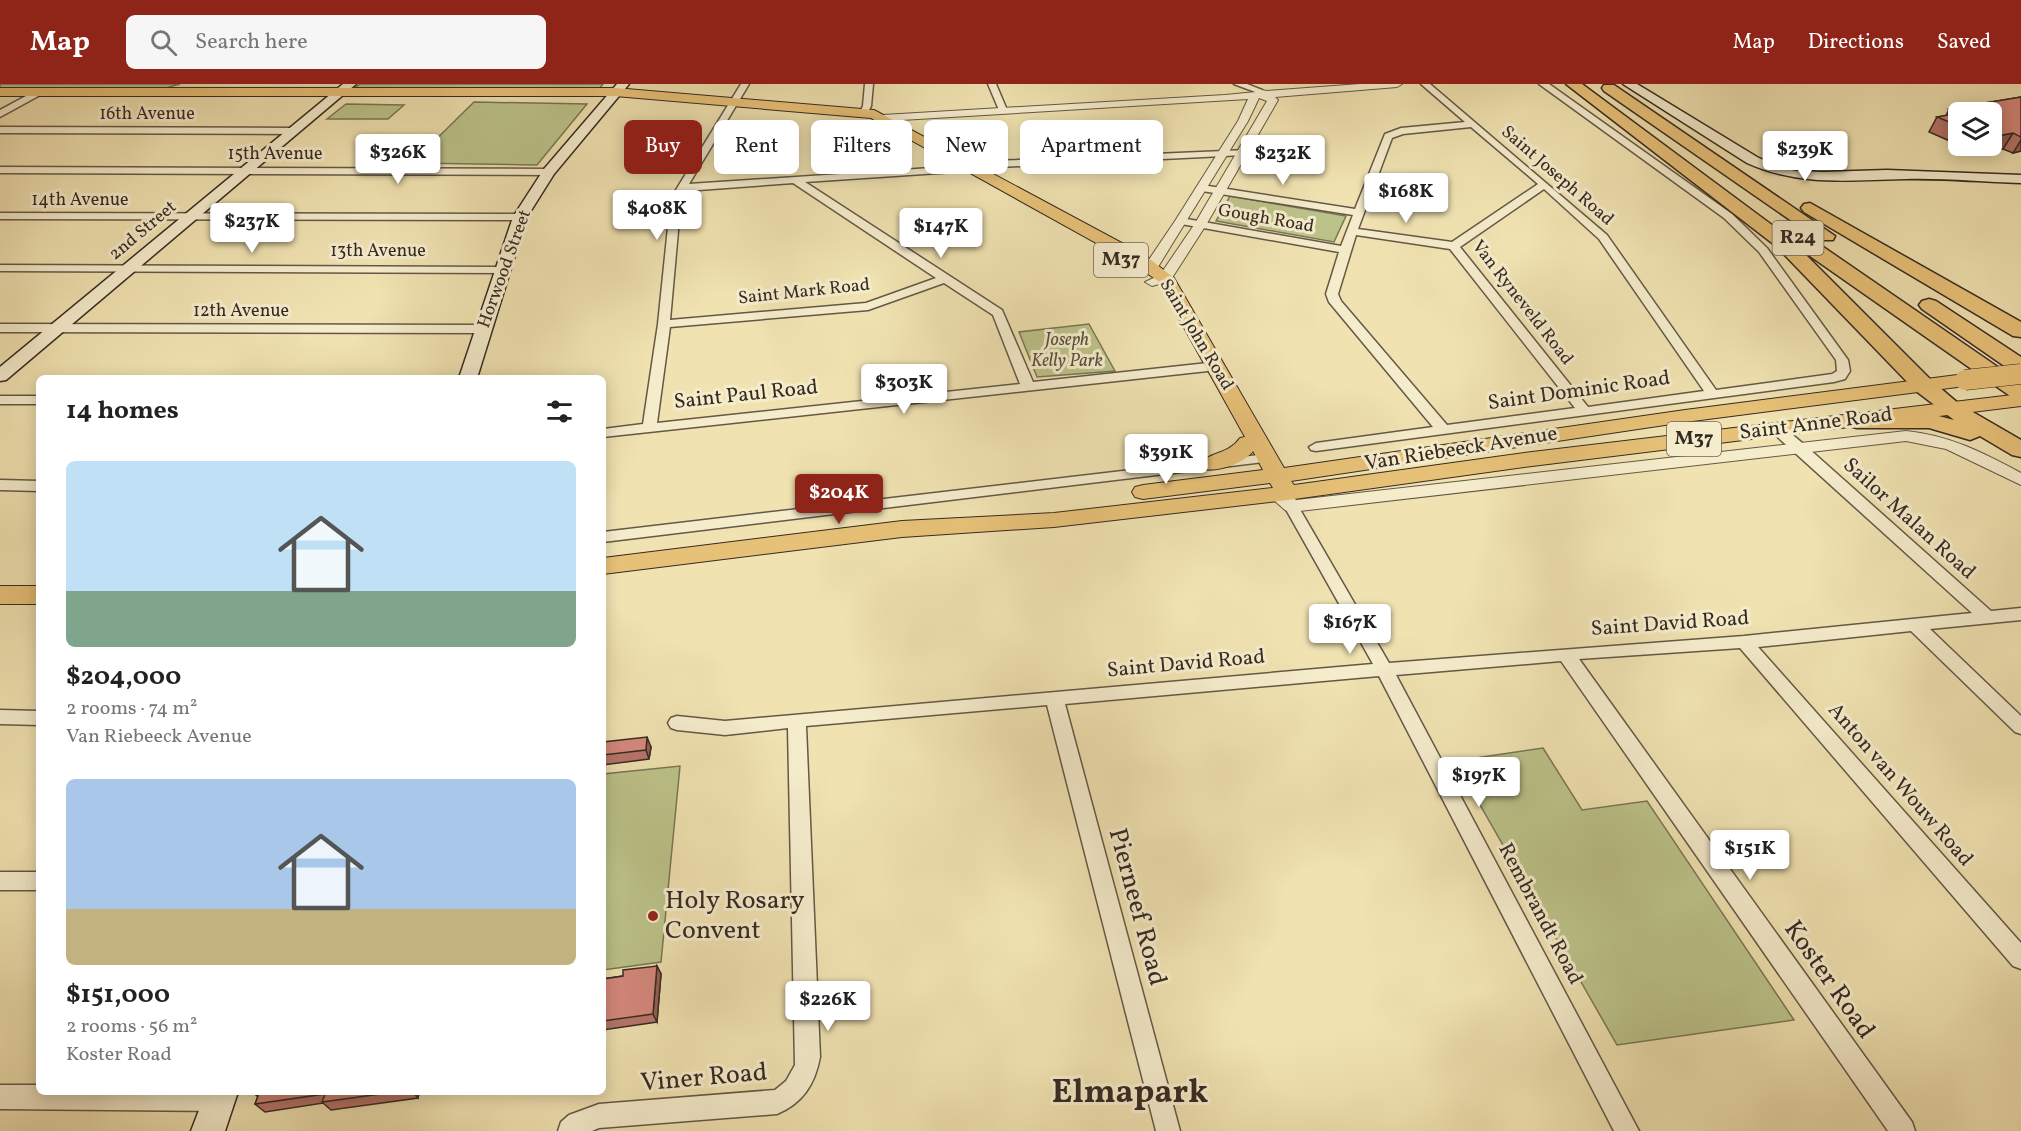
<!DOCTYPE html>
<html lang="en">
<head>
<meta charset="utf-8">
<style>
	:root { --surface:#fff; --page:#f6f6f6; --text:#222; --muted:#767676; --accent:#8f2418 }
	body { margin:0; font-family:Vollkorn,serif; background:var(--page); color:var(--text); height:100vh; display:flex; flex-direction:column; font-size:22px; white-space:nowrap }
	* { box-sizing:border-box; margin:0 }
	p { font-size:20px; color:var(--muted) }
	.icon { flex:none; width:33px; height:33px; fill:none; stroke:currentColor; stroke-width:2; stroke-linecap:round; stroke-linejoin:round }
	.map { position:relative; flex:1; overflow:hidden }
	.side { position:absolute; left:36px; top:291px; width:570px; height:720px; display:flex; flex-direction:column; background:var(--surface); border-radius:9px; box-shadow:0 3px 15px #0003 }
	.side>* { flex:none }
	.guide { position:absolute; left:624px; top:36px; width:570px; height:54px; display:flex; gap:12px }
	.tools { position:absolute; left:1948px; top:18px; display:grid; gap:12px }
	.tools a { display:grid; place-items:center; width:54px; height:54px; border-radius:9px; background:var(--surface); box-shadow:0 3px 15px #0003; font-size:30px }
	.price { position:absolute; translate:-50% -51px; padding:0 14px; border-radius:6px; background:#fff; color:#222; font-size:20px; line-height:39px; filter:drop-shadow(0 2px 3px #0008) }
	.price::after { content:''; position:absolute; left:50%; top:36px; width:18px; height:14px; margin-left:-9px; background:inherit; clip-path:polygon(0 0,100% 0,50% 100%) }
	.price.on { background:var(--accent); color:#fff }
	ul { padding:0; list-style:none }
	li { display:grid; align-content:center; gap:12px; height:318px; padding:0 30px }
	li span { display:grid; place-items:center; height:186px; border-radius:9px; color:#555 }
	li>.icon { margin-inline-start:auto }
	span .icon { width:108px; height:108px; fill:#fffc; stroke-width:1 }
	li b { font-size:26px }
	h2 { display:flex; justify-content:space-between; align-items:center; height:72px; padding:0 30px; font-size:26px }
	.pill { padding:0 21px; border-radius:9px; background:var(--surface); box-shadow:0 3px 15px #0003; font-size:21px; line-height:54px }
	.pill.on { background:var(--accent); color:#fff }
	header { display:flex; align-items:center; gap:36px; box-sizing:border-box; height:84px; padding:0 30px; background:var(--accent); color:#fff }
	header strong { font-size:28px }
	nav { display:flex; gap:33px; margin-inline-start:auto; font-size:21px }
	.search { width:420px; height:54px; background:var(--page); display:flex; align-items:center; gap:15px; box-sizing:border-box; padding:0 21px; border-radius:9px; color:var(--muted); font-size:22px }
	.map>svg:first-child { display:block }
</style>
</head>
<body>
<header>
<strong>Map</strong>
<div class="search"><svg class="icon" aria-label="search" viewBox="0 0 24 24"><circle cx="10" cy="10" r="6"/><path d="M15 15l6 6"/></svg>Search here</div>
<nav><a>Map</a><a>Directions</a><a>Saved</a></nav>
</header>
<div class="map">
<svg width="2021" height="1047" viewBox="0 0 2021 1047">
	<rect width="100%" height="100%" fill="#f0e2b1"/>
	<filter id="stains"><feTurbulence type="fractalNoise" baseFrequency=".00333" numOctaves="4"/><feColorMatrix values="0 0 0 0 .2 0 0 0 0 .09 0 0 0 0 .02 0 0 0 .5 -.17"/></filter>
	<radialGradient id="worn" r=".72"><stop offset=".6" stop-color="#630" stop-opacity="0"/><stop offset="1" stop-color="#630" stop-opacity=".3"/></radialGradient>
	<g fill="#bcc38a" stroke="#787656" stroke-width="1.5">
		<path d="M0 0H180L162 5 0 6Z"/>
		<path d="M360 0H603L600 4H355Z"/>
		<path d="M474 18 587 20 537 81 412 79Z"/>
		<path d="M346 20 404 21 388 35H327Z"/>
		<path d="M1230 112 1346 132 1334 158 1216 137Z"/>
		<path d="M1089 240 1115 287 1037 293 1019 248Z"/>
		<path d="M1543 664 1582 726 1647 717 1794 936 1617 961 1455 677Z"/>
		<path d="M680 682 661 878 603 886V690Z"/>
	</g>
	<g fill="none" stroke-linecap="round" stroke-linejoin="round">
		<defs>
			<g id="minor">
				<path d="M741 0H749L689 100 946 83 950 79 1247 66V70L1244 71 959 85 954 88 805 98 1002 226 1033 298 1217 278 1223 282 1217 286 603 353V345L643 340 658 240 671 114ZM793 99 936 194 866 219 670 236 681 114 685 107ZM944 199 993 231 1020 300 657 339 670 243 868 226Z"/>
				<path d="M865 0H873L871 22 867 30 864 31 860 28 863 22Z"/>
				<path d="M988 0H996L1007 26 1006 28 999 26Z"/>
				<path d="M1234 0H1247L1262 6 1258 9Z"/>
				<path d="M1421 0H1430L1607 151 1716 306 1832 290 1837 287 1836 276 1759 168 1724 134 1539 0H1549L1732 130 1767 164 1848 276 1850 287 1845 295 1834 298 1316 367 1311 366 1309 363 1316 359 1433 343 1329 218 1326 210 1339 168 1181 140 1176 137 1181 134 1341 162 1353 131 1202 107 1197 104 1202 101 1355 125 1385 50 1401 44 1465 38ZM1471 43 1538 100 1452 158 1358 145 1392 54 1403 50ZM1544 105 1599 155 1704 307 1588 323 1460 163ZM1356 151 1450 165 1575 324 1447 341 1341 217 1338 210Z"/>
				<path d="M39 5 43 8 42 10 0 33V26Z"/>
				<path d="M0 43 293 44 298 47 293 50 0 49Z"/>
				<path d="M0 83 549 85 554 88 549 91 0 89Z"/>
				<path d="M0 129 520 130 525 133 520 136 0 135Z"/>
				<path d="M0 181 503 183 509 186 503 189 0 187Z"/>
				<path d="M0 240 483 241 489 245 483 249 0 248Z"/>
				<rect x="0" y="312" width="39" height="8"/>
				<path d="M1777 341 1782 342 1807 363 1991 527 2021 524V536L1930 545 2021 632V650L2015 648 1911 547 1758 563 2021 859V885L2013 882 1740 564 1579 575 1912 1038 1915 1047H1888L1561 577 1396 591 1639 1047H1614L1379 592 1065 620 1180 1047H1156L1047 621 806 642 820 973C815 1000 803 1019 777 1030L599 1044 592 1047H558L561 1038 569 1031 599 1020 775 1006 786 997 795 981 788 644 725 651 677 646 671 644 668 639 671 634 677 632 725 637 1373 580 1284 422 1291 417 1298 422 1389 579 1744 552 1972 529 1772 348 1770 345Z"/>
				<path d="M1267 370 1274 374 1272 377 603 458V448Z"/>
				<path d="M0 396 39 397V407L0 406Z"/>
				<path d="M0 626 39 627V641L0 640Z"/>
				<rect x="0" y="788" width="39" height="18"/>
				<path d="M0 1001H39V1008H229L232 1015 228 1023 220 1027 0 1025Z"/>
			</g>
			<g id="tertiary">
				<path d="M1360 0H1402L1397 3 1275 13 1278 16 1206 141 1172 194 1170 197 1152 202 1145 198 1160 191 1194 141 1267 17 1259 14 1248 37 1158 183 1142 192 1135 188 1146 180 1175 137 1238 37 1248 15 885 37 874 41 869 38 883 31 1225 11 1256 8V5L1267 7Z"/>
				<path d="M1906 347C1949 351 1984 369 2021 389V401L1946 365 1906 357 1291 428 1285 426 1267 410 1270 406C1279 404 1290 408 1296 416Z"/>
			</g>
			<g id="secondary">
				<path d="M343 0H356L6 296 0 297V283Z"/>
				<path d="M617 0H629L554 90 527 133 477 294H459L513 133 544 85Z"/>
				<path d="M1623 0H1637L1757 73 1778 83 1796 87 1823 88 1887 86 2021 91V99C1983 98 1944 94 1906 95 1850 96 1800 103 1747 79Z"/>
				<path d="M206 1008H238L225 1047H191Z"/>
			</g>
			<g id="primary">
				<path d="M0 4H615L874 26 1146 172 1174 194 1284 384 1685 326 1965 290 1972 292 1975 296 1972 300 1965 302 1685 338 1291 397 1294 401 1532 368 2021 310V322L1532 382 1287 416 1054 443 902 453 603 490V474L902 437 1054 429 1273 404 1270 399 1143 415 1135 413 1132 408 1135 403 1143 401 1263 386 1253 367C1245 379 1218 388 1204 385L1201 380C1210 367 1228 371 1240 354L1245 353 1158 197 1134 180 871 34 615 12H0Z"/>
				<rect x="0" y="502" width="39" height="18"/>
			</g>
			<g id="motorway">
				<path d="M1566 0H1582L1784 150 1793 145 1800 147 2021 299V316L2013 314 1800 165 1932 297 1959 320 2021 356V373L2012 371 1980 352 1970 356 1929 344H1857L1849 342 1845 337 1849 332 1857 330H1931L1954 336 1916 307 1776 162Z"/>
				<path d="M1604 1H1614L1835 152 1833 156H1819L1604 7 1602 4Z"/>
				<path d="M1810 119 2021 238V253L2013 252 1804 128 1801 124 1804 120Z"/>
				<path d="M1929 215 1936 217 2021 273V290L2013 288 1922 225 1919 221 1922 217Z"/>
			</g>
		</defs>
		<use href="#minor" stroke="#645846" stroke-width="3"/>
		<use href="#tertiary" stroke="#645846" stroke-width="2"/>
		<use href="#secondary" stroke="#352a22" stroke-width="3"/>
		<use href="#primary" stroke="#352a22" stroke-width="2"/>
		<use href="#motorway" stroke="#352a22" stroke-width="3"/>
		<use href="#minor" fill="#f5eccc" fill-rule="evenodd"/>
		<use href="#tertiary" fill="#f5eccc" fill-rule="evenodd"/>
		<use href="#secondary" fill="#f5eccc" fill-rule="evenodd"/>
		<use href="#primary" fill="#e8c178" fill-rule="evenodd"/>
		<use href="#motorway" fill="#e8c178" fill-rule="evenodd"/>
		<defs>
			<path id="primary-bridge" d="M1965 296 2021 290"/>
		</defs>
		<use href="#primary-bridge" stroke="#352a22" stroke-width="21" stroke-linecap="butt"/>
		<use href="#primary-bridge" stroke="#e8c178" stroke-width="20"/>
	</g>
	<g fill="#b8756c" stroke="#352a22" stroke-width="1.5">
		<path d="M2021 13V67L2013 69 2003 65 1979 69 1961 62H1992V28H1959V61L1929 48 1937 33 1946 32 1949 25Z"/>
		<path d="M603 658 651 663 649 675 603 681Z"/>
		<path d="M657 882 661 890 657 938 603 946V895L623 892Z"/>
		<path d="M256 1008H419L418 1014 331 1026 323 1019 265 1028 255 1020 258 1013 255 1010Z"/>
	</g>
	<g fill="#965f58" stroke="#352a22" stroke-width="1.5">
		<path d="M2013 49 2003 65 1979 69 1983 62H1992V53Z"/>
		<path d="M2021 56V67L2013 69Z"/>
		<path d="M647 653 651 663 649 675 646 666Z"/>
		<path d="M657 882 661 890 657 938 653 930Z"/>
		<path d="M413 1008H419L418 1014Z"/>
	</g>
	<g fill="#d6887d" stroke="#352a22" stroke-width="1.5">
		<path d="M2021 13V53L2013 49 1992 53V28L1959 29 1949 25Z"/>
		<path d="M1959 29V42L1937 33Z"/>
		<path d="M647 653 646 666 603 671V658Z"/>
		<path d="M657 882 653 930 603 937V895L623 892V886Z"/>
		<path d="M256 1008H395L322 1018 325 1010 255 1020 259 1009 255 1010Z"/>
	</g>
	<circle fill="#8f2418" stroke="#f5eccc" stroke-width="2" cx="653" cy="832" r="6"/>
	<g text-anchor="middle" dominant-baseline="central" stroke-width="6" stroke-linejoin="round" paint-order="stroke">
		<g font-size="18" fill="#352a22" stroke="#f5eccc">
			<text x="147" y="30">16th Avenue</text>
			<text x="275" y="70">15th Avenue</text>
			<text transform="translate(1557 92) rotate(41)">Saint Joseph Road</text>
			<text x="80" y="116">14th Avenue</text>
			<text transform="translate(1266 135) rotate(10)">Gough Road</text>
			<text transform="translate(143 147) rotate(-40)">2nd Street</text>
			<text x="378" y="167">13th Avenue</text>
			<text transform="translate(505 185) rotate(-70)">Horwood Street</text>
			<text transform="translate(804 208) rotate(-6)">Saint Mark Road</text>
			<text transform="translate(1522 219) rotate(52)">Van Ryneveld Road</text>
			<text x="241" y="227">12th Avenue</text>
			<text transform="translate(1196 251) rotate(59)">Saint John Road</text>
		</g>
		<g font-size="18" font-style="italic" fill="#57503c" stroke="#f5eccc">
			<text x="1067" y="256">Joseph<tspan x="1067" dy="21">Kelly Park</tspan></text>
		</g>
		<g fill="#f5eccc" stroke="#6f6455" stroke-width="1.5">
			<rect x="1772.5" y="137" width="51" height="34" rx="4.5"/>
			<rect x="1094" y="159" width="54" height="34" rx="4.5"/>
			<rect x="1667" y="338" width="54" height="34" rx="4.5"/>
		</g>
		<g font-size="20" font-weight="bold" fill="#352a22">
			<text x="1798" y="154">R24</text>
			<text x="1121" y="176">M37</text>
			<text x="1694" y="355">M37</text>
		</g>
		<g font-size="21" fill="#352a22" stroke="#f5eccc">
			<text transform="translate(1579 307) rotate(-8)">Saint Dominic Road</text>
			<text transform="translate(746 311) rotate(-6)">Saint Paul Road</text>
			<text transform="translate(1816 340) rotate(-7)">Saint Anne Road</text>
			<text transform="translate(1461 365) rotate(-9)">Van Riebeeck Avenue</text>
			<text transform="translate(1909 435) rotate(42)">Sailor Malan Road</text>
			<text transform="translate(1670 540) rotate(-4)">Saint David Road</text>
			<text transform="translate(1186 580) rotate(-5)">Saint David Road</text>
			<text transform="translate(1900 701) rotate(49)">Anton van Wouw Road</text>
			<text transform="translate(1540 830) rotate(62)">Rembrandt Road</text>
		</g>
		<g font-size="26" fill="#352a22" stroke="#f5eccc" text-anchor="start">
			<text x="665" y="817">Holy Rosary<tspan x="665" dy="30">Convent</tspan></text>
		</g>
		<g font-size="26" fill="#352a22" stroke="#f5eccc">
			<text transform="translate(1137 823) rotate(75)">Pierneef Road</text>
			<text transform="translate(1829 896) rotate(55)">Koster Road</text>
			<text transform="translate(704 994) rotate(-5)">Viner Road</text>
		</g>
		<g font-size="33" font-weight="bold" fill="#352a22" stroke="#f5eccc">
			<text x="1130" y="1010">Elmapark</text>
		</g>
	</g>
	<rect width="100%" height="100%" filter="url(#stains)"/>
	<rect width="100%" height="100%" fill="url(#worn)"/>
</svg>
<div class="tools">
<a><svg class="icon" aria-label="layers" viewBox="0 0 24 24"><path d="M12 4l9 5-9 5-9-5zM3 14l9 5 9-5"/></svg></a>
</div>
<b class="price" style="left:1805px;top:98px">$239K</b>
<b class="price" style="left:398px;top:101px">$326K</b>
<b class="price" style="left:1283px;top:102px">$232K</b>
<b class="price" style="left:1406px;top:140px">$168K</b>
<b class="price" style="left:657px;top:157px">$408K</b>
<b class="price" style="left:252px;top:170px">$237K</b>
<b class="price" style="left:941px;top:175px">$147K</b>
<b class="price" style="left:904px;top:331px">$303K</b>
<b class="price" style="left:1166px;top:401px">$391K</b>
<b class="price on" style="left:839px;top:441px">$204K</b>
<b class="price" style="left:1350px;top:571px">$167K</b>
<b class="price" style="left:1479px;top:724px">$197K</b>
<b class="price" style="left:1750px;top:797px">$151K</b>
<b class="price" style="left:828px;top:948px">$226K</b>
<div class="guide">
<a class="pill on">Buy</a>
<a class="pill">Rent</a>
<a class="pill">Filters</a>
<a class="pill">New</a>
<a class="pill">Apartment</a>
</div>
<section class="side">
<h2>14 homes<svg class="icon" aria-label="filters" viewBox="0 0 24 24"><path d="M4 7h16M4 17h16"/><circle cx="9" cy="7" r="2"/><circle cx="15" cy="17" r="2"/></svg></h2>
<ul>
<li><span style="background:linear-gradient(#bfe0f5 70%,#7fa58c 0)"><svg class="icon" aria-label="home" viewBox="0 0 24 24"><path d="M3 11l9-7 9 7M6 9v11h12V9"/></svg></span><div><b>$204,000</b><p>2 rooms · 74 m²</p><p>Van Riebeeck Avenue</p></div></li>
<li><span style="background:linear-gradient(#a9c7e8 70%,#c2b280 0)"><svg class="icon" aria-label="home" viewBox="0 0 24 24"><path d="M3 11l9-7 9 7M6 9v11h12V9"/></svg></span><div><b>$151,000</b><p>2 rooms · 56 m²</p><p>Koster Road</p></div></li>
</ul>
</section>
</div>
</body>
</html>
